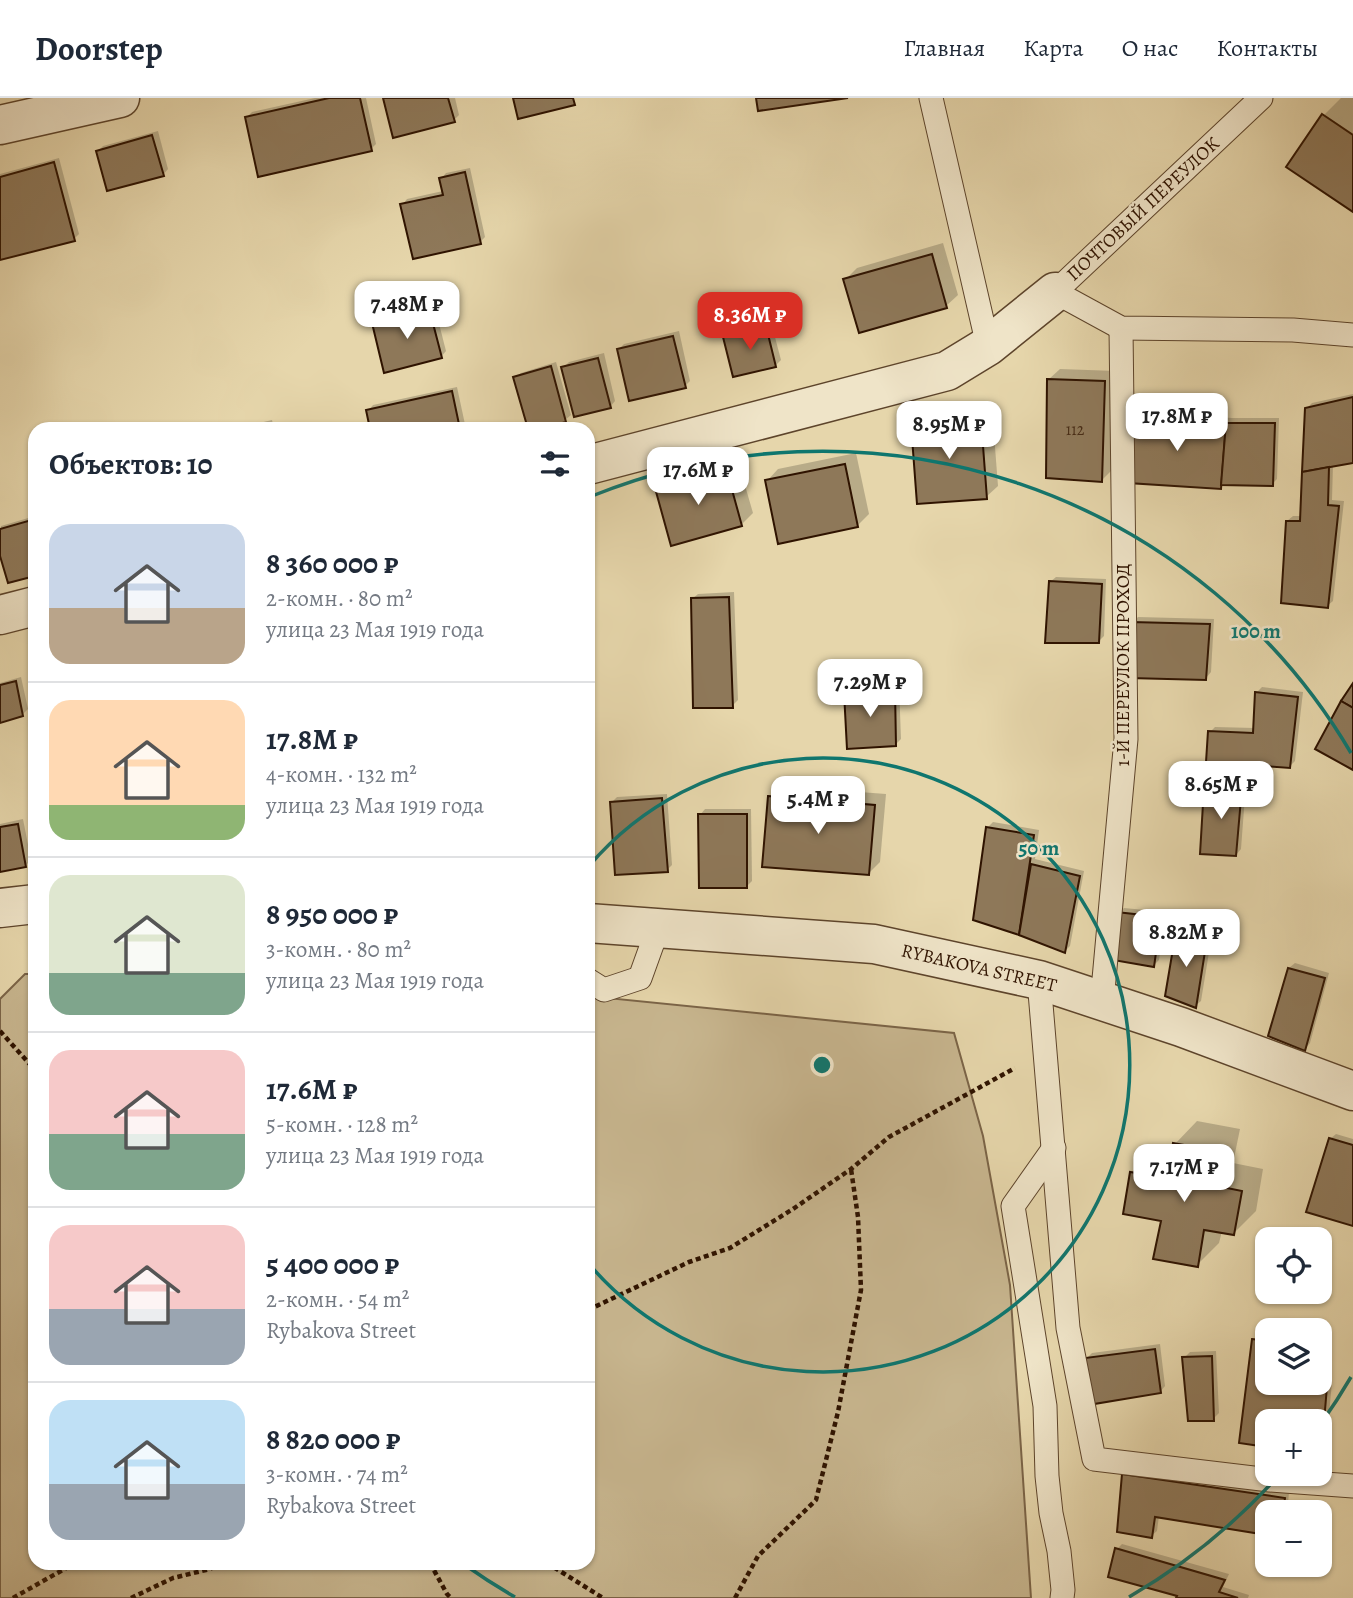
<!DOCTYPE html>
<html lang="ru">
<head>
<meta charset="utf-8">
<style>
	:root { --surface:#fff; --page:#f2f2f3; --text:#1f2937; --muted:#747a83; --line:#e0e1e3; --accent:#d93025 }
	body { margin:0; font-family:Alegreya,serif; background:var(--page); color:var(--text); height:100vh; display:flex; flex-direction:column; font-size:26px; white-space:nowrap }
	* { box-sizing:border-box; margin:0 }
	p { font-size:23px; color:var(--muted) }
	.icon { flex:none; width:38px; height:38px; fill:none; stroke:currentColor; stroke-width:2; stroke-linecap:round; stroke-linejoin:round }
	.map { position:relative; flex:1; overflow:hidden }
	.panel { position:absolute; left:28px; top:324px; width:567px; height:1148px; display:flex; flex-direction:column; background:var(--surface); border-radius:21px; box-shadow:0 2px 5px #0004 }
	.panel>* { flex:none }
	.buttons { position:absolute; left:1255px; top:1129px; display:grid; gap:14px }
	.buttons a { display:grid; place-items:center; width:77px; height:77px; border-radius:14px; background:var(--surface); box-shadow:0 2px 5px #0004; font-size:35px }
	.price { position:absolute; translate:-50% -60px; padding:0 16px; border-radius:14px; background:#fff; color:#222; font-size:23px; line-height:46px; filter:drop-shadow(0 2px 4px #0008) }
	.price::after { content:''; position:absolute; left:50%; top:42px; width:21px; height:16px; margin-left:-10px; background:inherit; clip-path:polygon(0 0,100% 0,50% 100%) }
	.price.active { background:var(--accent); color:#fff }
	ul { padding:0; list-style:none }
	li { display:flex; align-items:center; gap:21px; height:175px; padding:0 21px }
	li+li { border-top:2px solid var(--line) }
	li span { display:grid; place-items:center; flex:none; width:196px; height:140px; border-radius:21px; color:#555 }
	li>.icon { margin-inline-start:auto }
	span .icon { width:84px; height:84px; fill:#fffc; stroke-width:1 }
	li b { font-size:30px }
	h2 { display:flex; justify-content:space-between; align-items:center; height:84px; padding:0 21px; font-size:30px }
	header { display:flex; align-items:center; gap:42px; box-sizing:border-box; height:98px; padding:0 35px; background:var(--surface); border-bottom:2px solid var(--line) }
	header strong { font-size:33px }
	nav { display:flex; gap:38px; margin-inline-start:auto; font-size:24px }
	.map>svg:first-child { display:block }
</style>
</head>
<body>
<header>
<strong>Doorstep</strong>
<nav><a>Главная</a><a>Карта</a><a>О нас</a><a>Контакты</a></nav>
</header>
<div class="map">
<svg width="1353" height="1500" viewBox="0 0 1353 1500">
	<rect width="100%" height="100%" fill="#e6d6ab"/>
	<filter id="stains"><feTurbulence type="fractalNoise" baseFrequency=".00286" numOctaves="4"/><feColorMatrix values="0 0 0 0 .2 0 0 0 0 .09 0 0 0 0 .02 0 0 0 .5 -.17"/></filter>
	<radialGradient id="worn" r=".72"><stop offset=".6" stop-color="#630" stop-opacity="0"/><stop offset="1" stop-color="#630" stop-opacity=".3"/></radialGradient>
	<path fill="#c7b58e" stroke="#7b6447" stroke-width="2" d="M25 876H35V1465H588V898L954 935 983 1038 1010 1187 1031 1500H0V901Z"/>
	<g fill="#0003">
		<path d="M315 0H366L376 46 371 51 247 19 252 14Z"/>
		<path d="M385 0H455L459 17 454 22Z"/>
		<path d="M1341 0H1353V112L1324 17Z"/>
		<path d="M158 33 168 71 163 77 98 53 103 48Z"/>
		<path d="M59 60 79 136 74 141 0 161V76Z"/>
		<path d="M470 70 485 139 480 144 402 107 407 101 443 93 441 81 446 75Z"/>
		<path d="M943 145 958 197 946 208 845 182 857 170Z"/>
		<path d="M434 206 446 253 441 259 374 225 379 220Z"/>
		<path d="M771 224 781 262 775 268 725 240 731 234Z"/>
		<path d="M679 233 690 283 685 288 619 251 624 246Z"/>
		<path d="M604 255 615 303 610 309 563 270 569 264Z"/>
		<path d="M556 264 571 317 565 322 515 280 521 275Z"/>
		<path d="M1060 271 1116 273 1113 371 1101 383 1048 282Z"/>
		<path d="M457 289 466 331H372L368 313 373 307Z"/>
		<path d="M1353 296V363L1333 366 1332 402 1344 403 1333 503 1327 508 1287 423 1293 418H1302L1306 311 1312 305Z"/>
		<path d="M992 310 998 388 986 399 912 327 924 316Z"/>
		<path d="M1140 314 1232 320H1279L1277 381 1272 386 1225 385 1221 389 1134 319Z"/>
		<path d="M272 322 274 331H233Z"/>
		<path d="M856 355 869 416 857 428 767 383 778 371Z"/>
		<path d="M737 360 753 415 741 427 657 390 668 379Z"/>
		<path d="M35 418V476L0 451 1 428Z"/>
		<path d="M1056 479 1106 481 1104 538 1098 544 1050 484Z"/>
		<path d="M734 494 738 602 732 608 692 501 698 496Z"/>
		<path d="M1138 519 1214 521 1211 574 1206 580 1133 524Z"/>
		<path d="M21 579 28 611 22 617 0 623V585Z"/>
		<path d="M899 587 901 641 895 647 846 595 851 589Z"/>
		<path d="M1262 589 1303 594 1295 663 1289 669 1210 634 1215 629 1255 630 1256 595Z"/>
		<path d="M1211 684 1246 685 1241 751 1236 757 1206 690Z"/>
		<path d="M781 688 886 696 880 764 868 776 770 699Z"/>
		<path d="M667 696 672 767 667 772 612 704 617 699Z"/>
		<path d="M705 711H751L752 783 746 789 700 717Z"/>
		<path d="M23 721 31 762 26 767 0 763V726Z"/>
		<path d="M993 724 1039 732 1035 761 1084 773 1070 848 1065 853 975 821 987 730Z"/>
		<path d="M1124 810 1166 814 1159 862 1154 867 1118 815Z"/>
		<path d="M1183 829 1212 836 1201 903 1195 908 1178 834Z"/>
		<path d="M1295 865 1329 875 1310 945 1305 951 1289 870Z"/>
		<path d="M1197 1023 1240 1031 1233 1065 1263 1071 1256 1113 1234 1135 1222 1133 1219 1145 1197 1167 1163 1121 1132 1074 1154 1052 1173 1055 1175 1046Z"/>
		<path d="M1336 1036 1353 1041V1126L1330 1041Z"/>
		<path d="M1259 1237 1267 1238V1284H1320V1281L1332 1283 1325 1364 1320 1370V1323H1267V1347L1254 1242Z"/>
		<path d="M1160 1246 1165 1288 1160 1294 1087 1260 1092 1255Z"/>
		<path d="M1216 1253 1219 1315 1213 1321 1184 1260 1190 1254Z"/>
		<path d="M1129 1372 1289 1395 1287 1414H1267V1435L1159 1418 1157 1433 1151 1438 1123 1377Z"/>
		<path d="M1122 1446 1229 1476 1223 1489 1249 1497 1248 1500H1178L1179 1497 1117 1451Z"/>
	</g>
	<g fill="#8e7859" stroke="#2f1300" stroke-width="2">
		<path d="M329 0H360L372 53 258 79 245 19Z"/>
		<path d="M383 0H448L455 24 393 40Z"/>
		<path d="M513 0H573L575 7 518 21Z"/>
		<path d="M756 0H848L758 13Z"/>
		<path d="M1322 16 1353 37V114L1286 69Z"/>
		<path d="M152 37 164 78 107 93 96 53Z"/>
		<path d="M54 64 75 143 0 162V79Z"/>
		<path d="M465 74 481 146 413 161 400 106 443 97 439 80Z"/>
		<path d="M932 156 947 210 859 235 843 181Z"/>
		<path d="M429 210 442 260 384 275 372 225Z"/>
		<path d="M766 228 776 269 733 279 723 239Z"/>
		<path d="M673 238 686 290 629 303 617 251Z"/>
		<path d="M598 260 611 310 574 319 561 269Z"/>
		<path d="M551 268 566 324 540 331H528L513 279Z"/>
		<path d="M1047 281 1105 283 1102 384 1046 380Z"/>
		<path d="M452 293 460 331H370L366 312Z"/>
		<path d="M1353 299V365L1302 374 1305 310Z"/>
		<path d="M1133 318 1226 325 1221 391 1128 385Z"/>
		<path d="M981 321 987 401 917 406 911 326Z"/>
		<path d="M1226 325H1275L1273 388 1221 387Z"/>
		<path d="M845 366 858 429 778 446 765 382Z"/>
		<path d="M1329 369 1328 407 1339 408 1328 510 1281 505 1286 423H1300L1302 374Z"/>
		<path d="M726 370 742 428 671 448 655 390Z"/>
		<path d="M35 421V478L8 485 0 458V431Z"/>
		<path d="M1049 483 1102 486 1099 545H1045Z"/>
		<path d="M729 499 733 610H693L691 500Z"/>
		<path d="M1131 524 1210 526 1206 582 1129 580Z"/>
		<path d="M16 583 23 618 0 625V587Z"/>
		<path d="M1353 585V610L1341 603Z"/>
		<path d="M895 591 896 648 847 651 844 594Z"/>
		<path d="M1255 594 1298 599 1290 670 1206 664 1208 633 1253 635Z"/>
		<path d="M1341 603 1353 610V672L1315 651Z"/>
		<path d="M1204 689H1242L1236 758 1200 756Z"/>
		<path d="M768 698 875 707 869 777 762 769Z"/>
		<path d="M662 700 668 774 615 777 610 704Z"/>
		<path d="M698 716H747V790H699Z"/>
		<path d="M18 726 26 769 0 774V729Z"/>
		<path d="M986 729 1034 737 1019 837 973 822Z"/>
		<path d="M1031 766 1080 778 1065 855 1019 837Z"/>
		<path d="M1116 814 1161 819 1154 869 1113 862Z"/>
		<path d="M1176 833 1207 841 1196 910 1165 898Z"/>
		<path d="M1288 870 1325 880 1305 953 1268 938Z"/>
		<path d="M1329 1040 1353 1047V1128L1306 1114Z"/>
		<path d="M1173 1045 1218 1053 1212 1087 1242 1093 1234 1137 1204 1132 1198 1169 1153 1161 1161 1123 1123 1116 1130 1074 1167 1080Z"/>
		<path d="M1252 1241 1267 1243V1284H1299L1327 1288 1320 1372V1323H1267V1349L1239 1345Z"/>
		<path d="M1155 1251 1161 1295 1094 1306 1085 1260Z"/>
		<path d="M1212 1258 1214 1323H1188L1182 1259Z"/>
		<path d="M1122 1376 1285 1400 1283 1414H1267V1437L1155 1419 1152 1440 1117 1434Z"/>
		<path d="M1115 1450 1225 1482 1219 1494 1238 1500H1176L1177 1498 1108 1479Z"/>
	</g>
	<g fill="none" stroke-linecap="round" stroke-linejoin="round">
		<defs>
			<g id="lane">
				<path d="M931 0 988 248"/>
				<path d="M1261 0 1055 194 1121 230 1293 232 1353 237"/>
				<path d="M588 882 604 892 640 880 658 830"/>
				<path d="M1039 882 1068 1230 1094 1361 1270 1382 1353 1388"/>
				<path d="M1102 903 1126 641 1121 230"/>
				<path d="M1054 1050 1013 1108 1045 1308 1047 1378 1051 1415 1059 1453 1063 1492 1062 1500"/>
			</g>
			<g id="street">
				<path d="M0 27 120 0"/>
				<path d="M588 367 947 273 988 248 1055 194"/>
				<path d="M0 517 35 508"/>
				<path d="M0 810 35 806"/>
				<path d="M588 825 874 846 1039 882 1181 929 1353 993"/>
			</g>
		</defs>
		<use href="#lane" stroke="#5d442b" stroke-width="25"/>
		<use href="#street" stroke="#5d442b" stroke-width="41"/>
		<g stroke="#2f1300" stroke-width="4.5" stroke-dasharray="5 3.5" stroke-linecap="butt">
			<path d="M0 933 35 972"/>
			<path d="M588 1212 689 1164 730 1150 793 1111 851 1071 889 1039 1015 970"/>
			<path d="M430 1465 447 1496 451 1500"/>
			<path d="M547 1465 603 1500"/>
			<path d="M13 1500 75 1465"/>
			<path d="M131 1500 173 1480 210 1471 219 1465"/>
			<path d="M735 1500 758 1458 816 1402 838 1314 861 1192 858 1119 851 1071"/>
		</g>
		<use href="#lane" stroke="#efe4c8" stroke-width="23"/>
		<use href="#street" stroke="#efe4c8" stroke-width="38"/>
	</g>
	<g fill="none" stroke="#0f766e" stroke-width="3.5">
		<path d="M589 768A307 307 0 1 1 589 1166"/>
		<path d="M1351 1279A614 614 0 0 1 1322 1324M1278 1378A614 614 0 0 1 1129 1499M515 1499A614 614 0 0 1 465 1467M592 398A614 614 0 0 1 1351 655"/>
	</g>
	<g text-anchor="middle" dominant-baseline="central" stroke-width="5" stroke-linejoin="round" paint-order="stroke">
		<g font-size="16" fill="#472c16">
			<text x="1075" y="332">112</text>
		</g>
		<g font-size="19" fill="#2f1300" stroke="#efe4c8">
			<text transform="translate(1143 111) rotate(-43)">ПОЧТОВЫЙ ПЕРЕУЛОК</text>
			<text transform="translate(1123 567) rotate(-90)">1-Й ПЕРЕУЛОК ПРОХОД</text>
			<text transform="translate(979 870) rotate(13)">RYBAKOVA STREET</text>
		</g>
	</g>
	<circle cx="822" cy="967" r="10" fill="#0f766e" stroke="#efe4c8" stroke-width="3.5"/>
	<g font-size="21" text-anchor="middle" font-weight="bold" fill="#0f766e" stroke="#efe4c8" stroke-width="5" stroke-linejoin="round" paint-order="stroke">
		<text x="1256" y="540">100 m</text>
		<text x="1039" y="757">50 m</text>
	</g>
	<rect width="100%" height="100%" filter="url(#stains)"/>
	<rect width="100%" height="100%" fill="url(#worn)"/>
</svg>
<div class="buttons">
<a><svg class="icon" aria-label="locate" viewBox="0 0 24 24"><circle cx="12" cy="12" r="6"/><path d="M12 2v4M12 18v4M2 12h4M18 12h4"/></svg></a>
<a><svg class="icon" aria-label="layers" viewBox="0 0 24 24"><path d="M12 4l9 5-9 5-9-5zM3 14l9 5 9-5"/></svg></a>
<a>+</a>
<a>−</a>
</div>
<b class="price" style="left:407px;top:243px">7.48M ₽</b>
<b class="price active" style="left:750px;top:254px">8.36M ₽</b>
<b class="price" style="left:1177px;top:355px">17.8M ₽</b>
<b class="price" style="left:949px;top:363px">8.95M ₽</b>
<b class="price" style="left:698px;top:409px">17.6M ₽</b>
<b class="price" style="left:870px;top:621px">7.29M ₽</b>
<b class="price" style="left:1221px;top:723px">8.65M ₽</b>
<b class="price" style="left:818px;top:738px">5.4M ₽</b>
<b class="price" style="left:1186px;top:871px">8.82M ₽</b>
<b class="price" style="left:1184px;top:1106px">7.17M ₽</b>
<section class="panel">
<h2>Объектов: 10<svg class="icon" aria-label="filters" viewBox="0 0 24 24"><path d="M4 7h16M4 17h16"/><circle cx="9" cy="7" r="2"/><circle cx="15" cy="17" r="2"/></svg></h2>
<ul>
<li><span style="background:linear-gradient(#c9d6e8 60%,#b9a48a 0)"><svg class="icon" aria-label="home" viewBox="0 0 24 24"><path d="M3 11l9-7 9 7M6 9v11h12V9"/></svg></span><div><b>8 360 000 ₽</b><p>2-комн. · 80 m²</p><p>улица 23 Мая 1919 года</p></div></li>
<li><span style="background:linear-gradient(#ffd9b3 75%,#8fb573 0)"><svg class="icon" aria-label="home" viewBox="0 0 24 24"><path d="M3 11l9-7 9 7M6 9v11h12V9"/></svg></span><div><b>17.8M ₽</b><p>4-комн. · 132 m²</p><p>улица 23 Мая 1919 года</p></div></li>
<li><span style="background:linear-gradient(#dfe7d0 70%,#7fa58c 0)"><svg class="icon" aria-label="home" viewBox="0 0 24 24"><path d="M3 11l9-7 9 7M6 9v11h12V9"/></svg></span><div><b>8 950 000 ₽</b><p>3-комн. · 80 m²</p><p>улица 23 Мая 1919 года</p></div></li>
<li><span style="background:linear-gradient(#f6c9c9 60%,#7fa58c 0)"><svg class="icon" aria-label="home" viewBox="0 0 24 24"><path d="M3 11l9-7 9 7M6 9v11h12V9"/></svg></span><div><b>17.6M ₽</b><p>5-комн. · 128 m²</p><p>улица 23 Мая 1919 года</p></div></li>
<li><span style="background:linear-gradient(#f6c9c9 60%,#9aa5b1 0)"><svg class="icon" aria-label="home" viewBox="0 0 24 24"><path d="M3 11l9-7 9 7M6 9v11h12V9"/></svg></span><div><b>5 400 000 ₽</b><p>2-комн. · 54 m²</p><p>Rybakova Street</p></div></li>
<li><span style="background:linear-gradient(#bfe0f5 60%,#9aa5b1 0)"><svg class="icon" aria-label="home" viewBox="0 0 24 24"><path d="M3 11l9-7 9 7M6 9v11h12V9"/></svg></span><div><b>8 820 000 ₽</b><p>3-комн. · 74 m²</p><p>Rybakova Street</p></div></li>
</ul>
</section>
</div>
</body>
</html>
